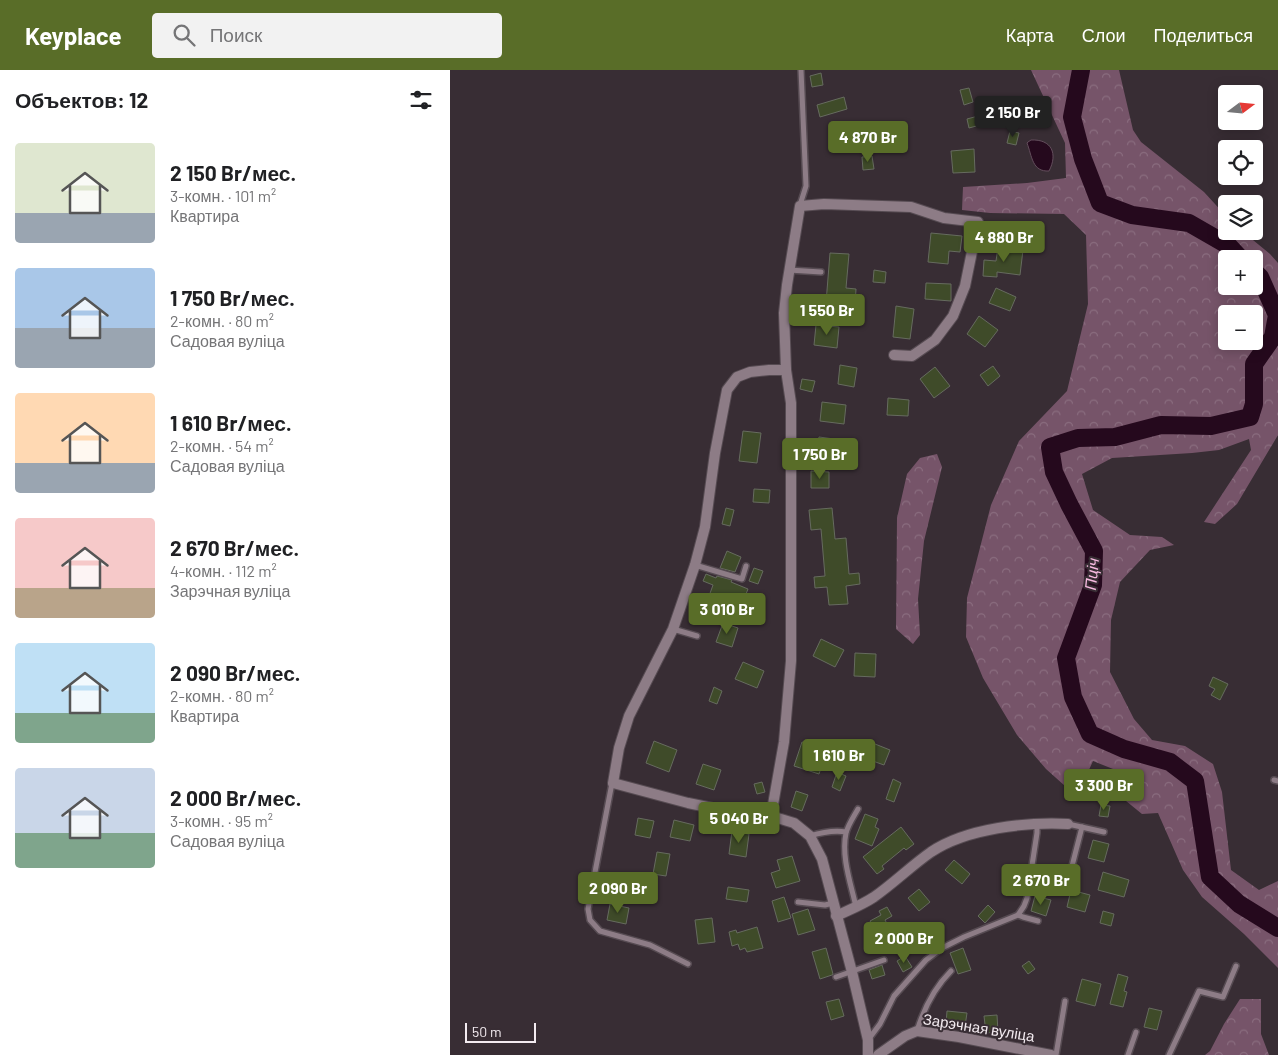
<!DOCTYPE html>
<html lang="ru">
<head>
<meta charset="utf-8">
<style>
	:root { --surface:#fff; --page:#f2f2f2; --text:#202124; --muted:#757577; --accent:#596d28 }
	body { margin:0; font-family:Barlow,sans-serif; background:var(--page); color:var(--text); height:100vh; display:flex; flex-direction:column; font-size:19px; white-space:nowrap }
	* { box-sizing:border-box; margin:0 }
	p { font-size:16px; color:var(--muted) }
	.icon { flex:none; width:28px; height:28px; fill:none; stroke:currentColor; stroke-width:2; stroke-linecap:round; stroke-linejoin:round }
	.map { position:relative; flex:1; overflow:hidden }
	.panel { display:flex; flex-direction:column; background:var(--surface); width:450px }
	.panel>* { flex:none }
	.needle { width:32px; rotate:74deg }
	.controls { position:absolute; left:768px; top:15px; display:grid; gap:10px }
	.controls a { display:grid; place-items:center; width:45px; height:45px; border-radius:5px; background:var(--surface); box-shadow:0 2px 12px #0003; font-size:25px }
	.scale { position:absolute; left:15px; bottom:12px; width:71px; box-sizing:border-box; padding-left:5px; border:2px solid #f3ebf0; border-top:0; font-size:14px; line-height:18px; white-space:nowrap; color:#f3ebf0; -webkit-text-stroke:4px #382d34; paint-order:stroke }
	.price { position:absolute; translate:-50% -42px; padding:0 11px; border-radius:5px; background:var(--accent); color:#fff; font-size:16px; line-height:32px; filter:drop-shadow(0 1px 2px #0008) }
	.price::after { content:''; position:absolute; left:50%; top:30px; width:15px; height:11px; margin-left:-8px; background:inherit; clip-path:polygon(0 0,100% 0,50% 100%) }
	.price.current { background:#222; color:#fff }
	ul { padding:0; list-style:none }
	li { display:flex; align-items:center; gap:15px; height:125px; padding:0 15px }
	li span { display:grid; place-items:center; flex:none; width:140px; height:100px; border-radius:5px; color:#555 }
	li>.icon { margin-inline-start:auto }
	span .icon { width:60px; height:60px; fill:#fffc; stroke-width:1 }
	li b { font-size:21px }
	h2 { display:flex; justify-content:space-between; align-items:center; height:60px; padding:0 15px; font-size:21px }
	header { display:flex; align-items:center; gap:30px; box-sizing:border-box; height:70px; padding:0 25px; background:var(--accent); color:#fff }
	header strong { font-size:24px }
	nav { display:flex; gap:28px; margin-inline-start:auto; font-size:18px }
	.search { width:350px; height:45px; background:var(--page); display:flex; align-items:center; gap:12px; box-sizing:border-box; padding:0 18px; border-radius:5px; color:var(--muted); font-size:19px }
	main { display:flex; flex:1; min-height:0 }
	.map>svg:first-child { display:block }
</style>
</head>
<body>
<header>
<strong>Keyplace</strong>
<div class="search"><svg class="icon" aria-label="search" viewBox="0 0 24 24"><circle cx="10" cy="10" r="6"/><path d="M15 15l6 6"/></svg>Поиск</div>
<nav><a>Карта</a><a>Слои</a><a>Поделиться</a></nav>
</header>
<main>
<section class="panel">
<h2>Объектов: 12<svg class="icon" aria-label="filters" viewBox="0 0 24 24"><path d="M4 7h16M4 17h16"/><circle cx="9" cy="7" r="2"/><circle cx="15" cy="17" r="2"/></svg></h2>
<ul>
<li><span style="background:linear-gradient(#dfe7d0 70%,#9aa5b1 0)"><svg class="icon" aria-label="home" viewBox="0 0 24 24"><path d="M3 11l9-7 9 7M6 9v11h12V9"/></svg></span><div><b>2 150 Br/мес.</b><p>3-комн. · 101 m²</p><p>Квартира</p></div></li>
<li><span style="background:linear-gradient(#a9c7e8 60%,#9aa5b1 0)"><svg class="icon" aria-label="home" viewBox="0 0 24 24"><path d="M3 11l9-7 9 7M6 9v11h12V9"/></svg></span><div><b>1 750 Br/мес.</b><p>2-комн. · 80 m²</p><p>Садовая вуліца</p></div></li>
<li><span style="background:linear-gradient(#ffd9b3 70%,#9aa5b1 0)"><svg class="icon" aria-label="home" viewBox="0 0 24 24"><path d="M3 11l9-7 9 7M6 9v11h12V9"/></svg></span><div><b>1 610 Br/мес.</b><p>2-комн. · 54 m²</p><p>Садовая вуліца</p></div></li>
<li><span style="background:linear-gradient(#f6c9c9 70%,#b9a48a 0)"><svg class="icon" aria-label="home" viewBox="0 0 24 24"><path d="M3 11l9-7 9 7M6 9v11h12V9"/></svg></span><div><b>2 670 Br/мес.</b><p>4-комн. · 112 m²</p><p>Зарэчная вуліца</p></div></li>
<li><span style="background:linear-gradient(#bfe0f5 70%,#7fa58c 0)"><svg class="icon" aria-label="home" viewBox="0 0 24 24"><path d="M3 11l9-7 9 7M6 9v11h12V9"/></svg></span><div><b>2 090 Br/мес.</b><p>2-комн. · 80 m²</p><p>Квартира</p></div></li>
<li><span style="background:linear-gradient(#c9d6e8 65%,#7fa58c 0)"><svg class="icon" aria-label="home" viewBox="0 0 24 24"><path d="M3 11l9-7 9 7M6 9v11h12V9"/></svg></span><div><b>2 000 Br/мес.</b><p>3-комн. · 95 m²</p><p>Садовая вуліца</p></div></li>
</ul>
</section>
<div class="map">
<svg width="828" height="985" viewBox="0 0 828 985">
	<defs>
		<pattern id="forest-crowns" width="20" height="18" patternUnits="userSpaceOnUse" patternTransform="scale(1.25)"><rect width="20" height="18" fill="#765469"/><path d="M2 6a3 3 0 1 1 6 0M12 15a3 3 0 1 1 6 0" fill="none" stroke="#8a6d7f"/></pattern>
	</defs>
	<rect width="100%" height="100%" fill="#382d34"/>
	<g fill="url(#forest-crowns)" fill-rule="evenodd">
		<path d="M581 0H669L683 60 691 72 754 122 776 146V161H792L820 184 828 193V365L787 434 765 454 754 452 801 380 799 369 769 380 742 383 662 388 632 404 643 440 680 465 712 467 724 475 700 480 670 512 661 550 660 602 684 649 702 670 735 676 763 694 772 722 781 800 809 820 828 811V898L794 864 752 827 733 800 708 743 692 744 665 722 663 699 643 691 633 713 615 716 596 699 567 665 533 608 516 567 517 528 541 435 569 371 617 321 638 234 636 165 614 144 540 143 512 140 513 117 577 113 616 108 615 73ZM776 189H804V216H776ZM776 244H804V271H776Z"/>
		<path d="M487 384 492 397 474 471 468 529 470 565 463 574 446 559 447 448 457 404 470 388Z"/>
		<path d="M790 929H811V964L819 985H755L760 981 774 954Z"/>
	</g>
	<path fill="#25091d" stroke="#634d5c" d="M581 70C602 69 608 84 599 101 582 102 582 86 577 73L578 72Z"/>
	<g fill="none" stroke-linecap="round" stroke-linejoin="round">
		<g stroke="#25091d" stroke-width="18">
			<path d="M631 0 622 47 633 89 650 133 682 145 739 153 779 176 791 189"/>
			<path d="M804 201 810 207 827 245 823 267 804 294V334L800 347 761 356 711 355 665 367 628 368 600 377 604 402 619 434 644 481 643 515 616 588 623 627 640 664 674 679 720 692 745 711 760 807 789 834 828 858"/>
		</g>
	</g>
	<g fill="#3f4b29" stroke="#666b5f">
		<path d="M371 3 373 15 362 17 360 6Z"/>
		<path d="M519 18 523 32 514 35 510 20Z"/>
		<path d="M394 27 397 39 370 47 367 35Z"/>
		<path d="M528 46 530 55 519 58 517 49Z"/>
		<path d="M560 61 569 63 566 75 557 73Z"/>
		<path d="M524 79 525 102 503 103 501 81Z"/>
		<path d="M422 86 424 99 413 100 412 87Z"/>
		<path d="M481 163 512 166 510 182 499 181 498 194 478 192Z"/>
		<path d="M548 177 573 180 570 205 547 202V207L533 206 534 190 546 191Z"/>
		<path d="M380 183 399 184 396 218 406 219 405 235 376 233Z"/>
		<path d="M424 200 436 202 435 213 423 212Z"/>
		<path d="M476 213 501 214V231L475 229Z"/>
		<path d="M546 218 566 227 560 241 539 233Z"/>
		<path d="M446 236 464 239 460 269 443 267Z"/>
		<path d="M529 246 548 260 535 277 517 264Z"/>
		<path d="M366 255 389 257 387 278 364 275Z"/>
		<path d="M390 295 407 298 404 317 388 314Z"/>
		<path d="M543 296 550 306 538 316 530 305Z"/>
		<path d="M485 297 500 316 484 328 470 309Z"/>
		<path d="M352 309 365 311 362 322 350 319Z"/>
		<path d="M438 328 459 330 458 346 437 345Z"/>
		<path d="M372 332 396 335 394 354 370 351Z"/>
		<path d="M293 361 311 363 307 393 289 391Z"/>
		<path d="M369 367 384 369 381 389 365 387Z"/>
		<path d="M361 401 379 402V418H361Z"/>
		<path d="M304 419 320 420 319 433 303 432Z"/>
		<path d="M276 438 284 440 280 456 272 454Z"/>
		<path d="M382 438 385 469 396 468 399 504 409 503 410 514 396 516 398 534 379 535 377 517 365 518 364 507 375 506 371 459 361 460 359 440Z"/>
		<path d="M277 481 291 487 285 502 270 498Z"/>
		<path d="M304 498 313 501 308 514 299 511Z"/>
		<path d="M256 504 266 508 267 506 282 510 281 512 298 519 294 529 297 530 294 539 275 532 271 546 254 540 263 515 253 511Z"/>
		<path d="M273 553 288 558 282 577 266 572Z"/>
		<path d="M371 569 394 580 385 597 363 586Z"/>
		<path d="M405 583 426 584 425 607 404 606Z"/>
		<path d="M293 592 314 601 307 618 285 609Z"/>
		<path d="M763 607 778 614 770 630 761 625 765 619 759 616Z"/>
		<path d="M264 617 272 621 267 634 259 631Z"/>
		<path d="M415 670 440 680 434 695 420 690 421 685 411 681Z"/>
		<path d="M204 671 227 680 219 702 196 693Z"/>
		<path d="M352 672 377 680 369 704 344 696Z"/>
		<path d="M253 694 271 700 264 720 246 714Z"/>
		<path d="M387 702 396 706 390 721 382 717Z"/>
		<path d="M443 709 451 713 444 732 436 729Z"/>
		<path d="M312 712 315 722 307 724 304 714Z"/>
		<path d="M346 721 358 725 352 741 341 737Z"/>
		<path d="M651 735 660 736 658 747 649 746Z"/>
		<path d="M415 744 428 749 425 757 429 759 422 776 405 769Z"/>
		<path d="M188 748 204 751 200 768 185 765Z"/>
		<path d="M224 750 244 755 240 771 220 767Z"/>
		<path d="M451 757 464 774 456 780 454 778 432 796 434 799 427 804 413 787Z"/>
		<path d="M282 761 299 764 296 787 279 784Z"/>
		<path d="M643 770 659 774 654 792 638 788Z"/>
		<path d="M207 782 220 784 216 806 203 804Z"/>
		<path d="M342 786 350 811 326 818 321 803 330 800 327 790Z"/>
		<path d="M504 790 520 804 512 814 495 800Z"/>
		<path d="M653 802 679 810 674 827 648 820Z"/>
		<path d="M278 817 299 820 297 832 276 829Z"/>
		<path d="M469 819 480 832 469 841 458 828Z"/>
		<path d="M621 820 640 825 635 842 617 837Z"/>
		<path d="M585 826 601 830 596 846 581 841Z"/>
		<path d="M334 827 341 848 328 852 322 831Z"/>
		<path d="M160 834 179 838 176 854 157 850Z"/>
		<path d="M538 835 545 842 535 853 528 846Z"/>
		<path d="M437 837 442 846 435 850 440 859 428 866 420 851 431 845 429 841Z"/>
		<path d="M358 839 365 860 348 865 342 844Z"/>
		<path d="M653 841 664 844 661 856 650 853Z"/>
		<path d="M262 848 265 872 248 874 245 850Z"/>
		<path d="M307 857 313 878 297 882 295 878 290 880 288 874 282 876 279 862 286 860 287 863Z"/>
		<path d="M376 878 383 904 382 905 370 909 362 882Z"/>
		<path d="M513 878 521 900 508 904 500 883Z"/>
		<path d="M455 886 462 897 453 902 447 891Z"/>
		<path d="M579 891 585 899 578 904 572 896Z"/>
		<path d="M432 895 435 905 422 909 419 900Z"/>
		<path d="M668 904 678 907 674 921 677 922 673 937 660 934Z"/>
		<path d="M632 909 651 914 645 936 626 931Z"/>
		<path d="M389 929 394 946 381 950 376 932Z"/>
		<path d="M699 938 712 941 707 960 694 957Z"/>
		<path d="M497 941 517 943 515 956 496 954Z"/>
		<path d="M547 945 548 962 536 963 534 946Z"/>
	</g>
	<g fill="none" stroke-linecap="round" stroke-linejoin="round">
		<defs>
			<g id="lane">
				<path d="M350 135 356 116 351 0"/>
				<path d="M339 200 371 202"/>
				<path d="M245 495 292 509 296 496"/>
				<path d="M223 559 247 566"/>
				<path d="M824 710 828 711"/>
				<path d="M162 713 138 839 140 850 150 861 200 875 238 894"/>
				<path d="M618 754 654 762"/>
				<path d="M360 766C373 762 383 760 396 762"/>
				<path d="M621 800 632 757"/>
				<path d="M348 832 375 835 383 833"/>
				<path d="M406 837C401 814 391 787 396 763 398 755 404 746 408 739"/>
				<path d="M568 845 574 836 577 828 587 763V754"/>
				<path d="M386 907 434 890"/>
				<path d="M467 961C474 938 484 918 501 901"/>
				<path d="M418 970 430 954 444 926 476 890 492 878 514 867 568 845 573 847 588 851"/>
				<path d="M606 985 615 931"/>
				<path d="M678 985 686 962"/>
				<path d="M719 985 749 921 773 927 786 896"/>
			</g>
			<g id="street">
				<path d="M336 300H319L300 302 287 307 277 320 265 383 255 457 245 495 223 559 179 646 169 678 163 713 238 733 277 741 321 746 344 753 360 766 372 789 402 902 418 970V985"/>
				<path d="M321 746 334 672 341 591V333L336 300 334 243 337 215 350 136 374 134 461 137 494 148 528 152 515 216 503 246 485 270 462 286 444 285"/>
				<path d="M386 846C399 840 412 835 424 827 444 813 461 796 481 782 517 758 576 752 618 754"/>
				<path d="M428 985 455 966 467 961 509 967 601 985"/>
			</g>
		</defs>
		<use href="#lane" stroke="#564b52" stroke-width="8"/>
		<use href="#street" stroke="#564b52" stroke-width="12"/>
		<use href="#lane" stroke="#8d7c86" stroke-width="5"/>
		<use href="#street" stroke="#8d7c86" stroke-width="10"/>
	</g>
	<g text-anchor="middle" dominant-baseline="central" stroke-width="4" stroke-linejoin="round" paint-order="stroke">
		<g font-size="15" fill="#f3ebf0" stroke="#382d34">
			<text transform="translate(529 957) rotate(9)">Зарэчная вуліца</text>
		</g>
		<g font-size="16" font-style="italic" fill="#f7bae0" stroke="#382d34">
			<text transform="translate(641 504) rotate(-84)">Пціч</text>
		</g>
	</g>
</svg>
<div class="controls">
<a><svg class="needle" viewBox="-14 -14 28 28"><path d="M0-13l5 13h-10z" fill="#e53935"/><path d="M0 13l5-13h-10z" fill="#757577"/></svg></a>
<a><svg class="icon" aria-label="locate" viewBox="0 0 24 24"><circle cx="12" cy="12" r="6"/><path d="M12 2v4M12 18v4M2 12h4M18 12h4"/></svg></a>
<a><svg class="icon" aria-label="layers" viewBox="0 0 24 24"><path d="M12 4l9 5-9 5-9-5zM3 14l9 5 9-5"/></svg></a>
<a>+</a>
<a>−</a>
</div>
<div class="scale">50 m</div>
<b class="price current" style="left:563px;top:68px">2 150 Br</b>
<b class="price" style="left:418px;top:93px">4 870 Br</b>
<b class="price" style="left:554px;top:193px">4 880 Br</b>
<b class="price" style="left:377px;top:266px">1 550 Br</b>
<b class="price" style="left:370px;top:410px">1 750 Br</b>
<b class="price" style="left:277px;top:565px">3 010 Br</b>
<b class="price" style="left:389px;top:711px">1 610 Br</b>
<b class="price" style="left:654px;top:741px">3 300 Br</b>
<b class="price" style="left:289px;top:774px">5 040 Br</b>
<b class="price" style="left:591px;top:836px">2 670 Br</b>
<b class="price" style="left:168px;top:844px">2 090 Br</b>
<b class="price" style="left:454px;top:894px">2 000 Br</b>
</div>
</main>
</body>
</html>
